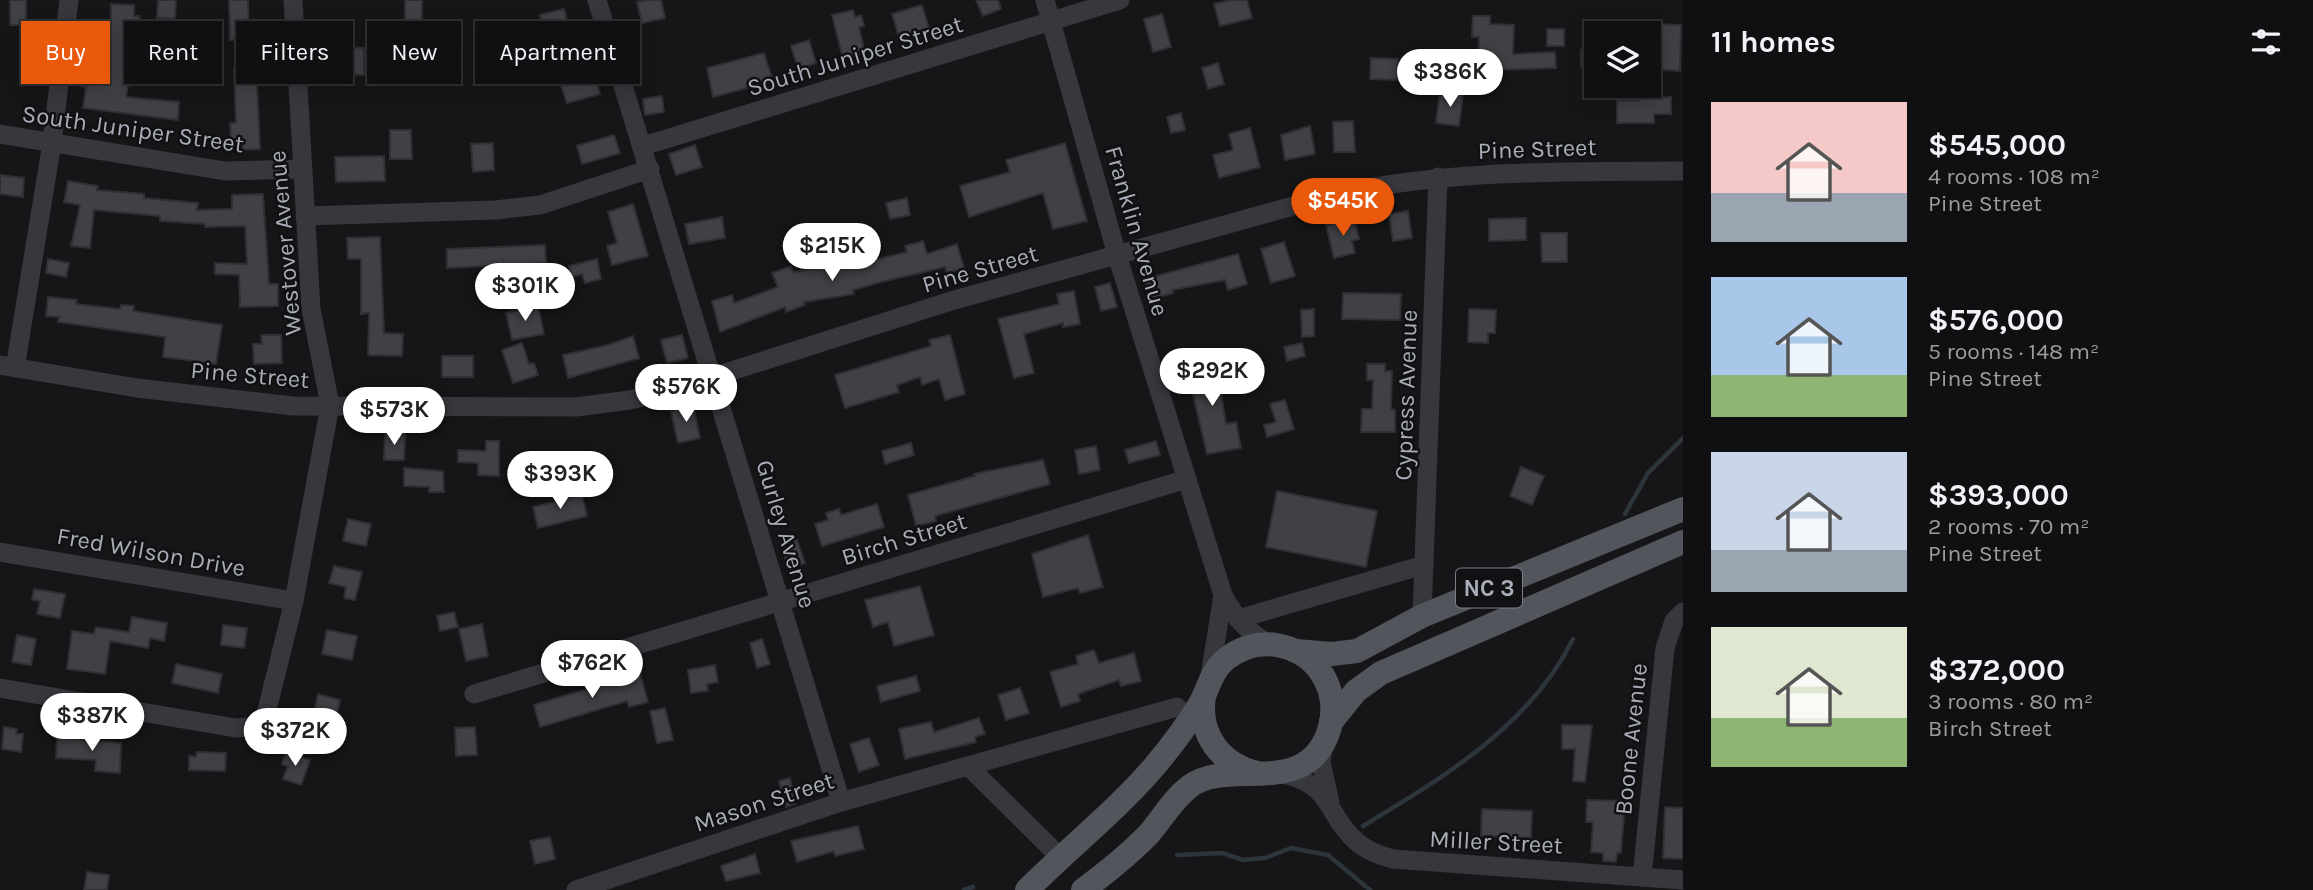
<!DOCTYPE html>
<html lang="en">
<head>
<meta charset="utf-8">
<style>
	:root { --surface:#101012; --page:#1e1e20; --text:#f1f3f6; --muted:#9c9d9f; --line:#303032; --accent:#ea580c }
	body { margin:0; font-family:Karla,sans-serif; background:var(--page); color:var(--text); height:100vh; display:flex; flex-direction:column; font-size:26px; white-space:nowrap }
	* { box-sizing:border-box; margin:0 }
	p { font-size:23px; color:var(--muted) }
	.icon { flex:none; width:38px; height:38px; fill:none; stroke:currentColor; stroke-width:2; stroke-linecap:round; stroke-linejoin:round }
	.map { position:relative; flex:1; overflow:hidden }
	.side { display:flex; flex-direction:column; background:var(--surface); width:630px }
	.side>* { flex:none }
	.top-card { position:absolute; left:21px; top:21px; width:665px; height:63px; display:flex; gap:14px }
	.fabs { position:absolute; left:1584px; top:21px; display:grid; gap:14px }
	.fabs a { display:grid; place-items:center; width:77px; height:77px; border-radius:0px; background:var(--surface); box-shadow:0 4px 18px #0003,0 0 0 2px var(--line); font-size:35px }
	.price { position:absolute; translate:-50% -60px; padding:0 16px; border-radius:24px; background:#fff; color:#222; font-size:23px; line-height:46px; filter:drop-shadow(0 2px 4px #0008) }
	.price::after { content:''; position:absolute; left:50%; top:42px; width:21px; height:16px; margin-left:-10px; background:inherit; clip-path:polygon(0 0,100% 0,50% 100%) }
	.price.active { background:var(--accent); color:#fff }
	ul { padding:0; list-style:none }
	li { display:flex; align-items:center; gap:21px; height:175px; padding:0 28px }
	li span { display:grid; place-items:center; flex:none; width:196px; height:140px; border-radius:0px; color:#555 }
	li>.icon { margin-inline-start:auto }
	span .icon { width:84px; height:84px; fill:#fffc; stroke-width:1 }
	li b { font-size:30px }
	h2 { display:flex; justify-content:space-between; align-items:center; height:84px; padding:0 28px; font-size:30px }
	.pill { padding:0 24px; border-radius:0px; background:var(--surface); box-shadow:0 4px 18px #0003,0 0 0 2px var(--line); font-size:24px; line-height:63px }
	.pill.active { background:var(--accent); color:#fff }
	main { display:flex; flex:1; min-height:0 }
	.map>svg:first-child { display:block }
</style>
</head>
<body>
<main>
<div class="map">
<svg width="1683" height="890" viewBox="0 0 1683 890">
	<rect width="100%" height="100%" fill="#161618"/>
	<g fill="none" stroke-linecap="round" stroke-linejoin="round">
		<g stroke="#2c353c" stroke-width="4.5">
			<path d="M1625 514 1648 473 1683 438"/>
			<path d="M1363 826C1444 777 1530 726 1573 639"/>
			<path d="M1177 855 1222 853 1243 860 1265 858 1291 848 1328 855 1370 890"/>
			<path d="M964 890 973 887"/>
		</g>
	</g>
	<g fill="#404145" stroke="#303034" stroke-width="2">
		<rect x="10" y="0" width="16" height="25"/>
		<path d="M158 0H176L175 19 157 18Z"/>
		<path d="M229 0H248L249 39 230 40Z"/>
		<rect x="405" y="0" width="17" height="29"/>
		<path d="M646 0H661L665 18 642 23 637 2Z"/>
		<path d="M976 0H998L1001 9 983 16Z"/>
		<path d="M1231 0H1247L1252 18 1220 26 1214 4Z"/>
		<path d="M111 4 134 5V16H140L126 97 179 102 178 120 83 108 86 87 80 86 82 70 106 74 111 38Z"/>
		<path d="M922 5 929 28 899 37 892 14Z"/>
		<path d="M564 9 570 33 582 30 600 94 567 103 561 86 567 84 550 27 543 29 540 15Z"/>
		<path d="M853 10 855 17 861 15 864 26 859 27 865 53 843 59 832 15Z"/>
		<path d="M1162 14 1171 47 1153 52 1144 19Z"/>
		<path d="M1473 16H1490V24L1514 25 1513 54 1555 52 1556 68 1494 70 1493 87H1478L1479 37H1472Z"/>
		<path d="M1650 24 1681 25 1680 71 1648 69Z"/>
		<rect x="1547" y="29" width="17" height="17"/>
		<path d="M809 40 816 63 798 69 791 46Z"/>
		<path d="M345 47 364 48V75L344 74Z"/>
		<path d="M1581 50H1596V67L1581 66Z"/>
		<path d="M764 53 773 81 713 97 707 68Z"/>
		<path d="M1371 58 1398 59 1397 80 1370 79Z"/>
		<path d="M1218 63 1224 84 1208 89 1202 68Z"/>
		<path d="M256 67 260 149 242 150V141L231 142 230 123H236L234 68Z"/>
		<path d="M1440 91 1463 94 1459 126 1436 123Z"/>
		<path d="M1638 93H1657V98L1671 97V114H1654V123H1617V101H1638Z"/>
		<path d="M662 96 664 112 645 115 643 99Z"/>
		<path d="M1181 113 1185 130 1171 133 1167 117Z"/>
		<path d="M1353 121 1355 152H1334L1333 122Z"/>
		<path d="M1310 126 1315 154 1285 160 1281 135Z"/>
		<path d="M1250 128 1260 167 1219 178 1213 155 1233 150 1229 134Z"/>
		<path d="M390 130H411L412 159H390Z"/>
		<path d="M614 135 620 153 582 164 577 146Z"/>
		<path d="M493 143 494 170 473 172 471 144Z"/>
		<path d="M1065 143 1087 221 1053 229 1043 193 969 217 960 186 1010 172 1006 160Z"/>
		<path d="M695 145 702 167 676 175 669 154Z"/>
		<path d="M384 156 385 181 336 182 335 157Z"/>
		<path d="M0 175 24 178 23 197 0 194Z"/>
		<path d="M68 181 98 186 97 190 144 194V198L198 203 197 210 232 209V195L263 194 269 284H278V306L240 307 239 275 215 274V263L247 264 245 226 205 227V224L160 221V216L94 210 90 248 71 246 80 205 64 202Z"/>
		<path d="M907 198 910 215 890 219 886 203Z"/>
		<path d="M633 204 648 256 612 265 607 246 617 243 608 212Z"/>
		<path d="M1408 211 1412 238 1393 241 1389 214Z"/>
		<path d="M722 217 725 238 689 244 685 224Z"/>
		<path d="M1526 218V240L1489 241V219Z"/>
		<path d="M1354 219 1359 239 1352 241 1355 253 1334 258 1326 225Z"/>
		<path d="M1541 233H1567V262H1542Z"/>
		<path d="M380 237 384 333 403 334 402 356 368 355 369 313 361 314V259H348L347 238Z"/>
		<path d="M923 241 927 254 957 244 964 268 947 273 945 267 881 282 853 290 854 294 804 302 805 305 786 312 785 307 720 332 712 301 732 295 734 303 778 287 772 273 791 266 793 272 827 266 828 271 907 252 905 246Z"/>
		<path d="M1284 242 1295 276 1271 283 1261 249Z"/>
		<path d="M545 245 546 263 447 268V249Z"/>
		<path d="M1238 254 1247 284 1228 290 1225 280 1172 290 1173 293 1151 299 1145 279Z"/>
		<path d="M48 259 69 263 66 277 46 273Z"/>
		<path d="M597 259 601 279 585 283 582 274 571 277 569 266Z"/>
		<path d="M1110 283 1117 307 1101 311 1095 287Z"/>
		<path d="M1074 291 1080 324 1063 327V323L1024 334 1034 373 1014 378 998 319 1059 304 1057 294Z"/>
		<path d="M1343 293 1401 294 1400 320 1342 319Z"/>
		<path d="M48 297 77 300 76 304 120 309 121 305 134 306 133 311 222 325 216 364 163 357 165 337 58 322 59 317 46 316Z"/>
		<path d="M538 306 544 334 512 340 506 313Z"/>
		<path d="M1314 309V336L1302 337 1301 310Z"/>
		<path d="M1469 309 1496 310 1495 333H1488V343L1468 342Z"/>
		<path d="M261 335H281L282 363 254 364 253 344H262Z"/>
		<path d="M682 335 688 358 667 363 661 340Z"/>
		<path d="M950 335 965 394 945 400 939 379 922 385 920 377 897 385 899 392 845 408 835 375 931 346 929 340Z"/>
		<path d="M633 336 639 358 568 378 563 355 608 345Z"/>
		<path d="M522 343 529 364 534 363 538 375 513 383 502 350Z"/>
		<path d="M1302 343 1305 356 1287 361 1284 347Z"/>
		<path d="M1211 355 1219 380 1226 424 1236 422 1241 448 1207 454 1193 394 1198 393 1188 362Z"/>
		<rect x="442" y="356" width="31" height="21"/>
		<path d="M1367 364H1385V371H1392L1391 409 1395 410V432H1361L1362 409H1372L1373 380H1367Z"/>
		<path d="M1285 400 1294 429 1267 437 1264 425 1276 422 1270 404Z"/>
		<path d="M693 406 700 438 678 443 671 411Z"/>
		<path d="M385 433 405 434 404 460H384Z"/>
		<path d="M486 441H499V476L478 475V463L458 462V450L486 451Z"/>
		<path d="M1156 441 1160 455 1129 463 1125 450Z"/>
		<path d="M911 443 914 455 885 464 882 451Z"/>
		<path d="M1096 446 1100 470 1079 474 1075 450Z"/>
		<path d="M1043 460 1050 484 935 516 936 521 916 526 908 495 975 476 974 474Z"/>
		<path d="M1521 467 1544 476 1532 505 1510 496Z"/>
		<path d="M404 468 443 471 444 492H429V487L404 486Z"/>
		<path d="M1277 491 1377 511 1366 567 1266 547Z"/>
		<path d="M582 495 587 516 538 528 533 507Z"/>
		<path d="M877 504 884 527 822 546 815 524 828 520 826 513 839 509 841 515Z"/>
		<path d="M348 519 371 524 366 546 343 541Z"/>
		<path d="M1088 535 1103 587 1080 593 1078 588 1043 597 1032 554Z"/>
		<path d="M797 540 805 563 789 569 781 546Z"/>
		<path d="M334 566 362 572 355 600 344 598 346 587 329 583Z"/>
		<path d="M920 586 934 635 894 646 888 622 873 627 865 600Z"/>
		<path d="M34 589 65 594 60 618 37 614 40 601 32 600Z"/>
		<path d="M454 612 458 627 440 631 437 616Z"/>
		<path d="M132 617 167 623 164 641 150 638 148 648 110 641 105 674 67 669 72 631 94 634 96 627 129 632Z"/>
		<path d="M482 624 488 656 466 661 459 629Z"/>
		<path d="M223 625 247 628 244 648 221 645Z"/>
		<path d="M327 630 357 636 352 660 322 654Z"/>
		<path d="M17 635 36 639 31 665 12 662Z"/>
		<path d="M762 639 770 664 757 668 750 643Z"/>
		<path d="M1094 650 1099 663 1134 653 1141 681 1121 686 1119 680 1078 694 1080 701 1061 707 1050 672 1078 664 1076 656Z"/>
		<path d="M176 664 222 674 218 693 172 683Z"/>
		<path d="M715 665 718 682 707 684 708 691 691 693 688 670Z"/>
		<path d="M640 673 648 702 629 707 627 701 540 727 534 705Z"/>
		<path d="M916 676 920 691 881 702 877 686Z"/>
		<path d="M1020 688 1029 713 1006 720 998 695Z"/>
		<path d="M318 694 340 700 337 714 315 708Z"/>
		<path d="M665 708 673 740 657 743 650 711Z"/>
		<path d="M979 718 985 734 975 737 976 742 905 759 899 729 931 722 934 732Z"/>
		<path d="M1562 725H1592L1585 782 1573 781 1575 749H1562Z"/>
		<path d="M4 727 17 729 16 734H23L21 752 2 749Z"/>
		<path d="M475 727 477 755 456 756 455 728Z"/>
		<path d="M57 737 121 743 120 773 95 771 96 760 56 758Z"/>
		<path d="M869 738 879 765 859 772 850 744Z"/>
		<path d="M197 752 226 753 225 771 189 770V756L196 757Z"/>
		<path d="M286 752 310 760 301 785 283 779 288 766 282 764Z"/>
		<path d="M790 778 795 804 786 807 779 781Z"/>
		<path d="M1587 800 1625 801 1621 853H1617L1616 862 1603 861V853L1591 852 1593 822H1586Z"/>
		<path d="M1665 807 1683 808V859L1663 858Z"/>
		<path d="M1482 809 1532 811 1531 838 1481 836Z"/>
		<path d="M858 826 864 849 835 856 834 851 797 862 791 841Z"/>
		<path d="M550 837 555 859 535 864 530 841Z"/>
		<path d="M755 854 760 873 726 881 721 866Z"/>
		<path d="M87 872 109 875 107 890H84Z"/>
	</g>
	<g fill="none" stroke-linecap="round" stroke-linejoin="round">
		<g stroke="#37383d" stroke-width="19">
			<path d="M597 0 841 802"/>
			<path d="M1045 0 1117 255 1223 595C1235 617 1247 632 1269 644"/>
			<path d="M0 134 225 171 302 169"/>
			<path d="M643 146 1120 0"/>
			<path d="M305 216 495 210 540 205 650 169"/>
			<path d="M0 365 137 388 293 406 576 407 630 400 672 390 951 301 1329 196C1445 169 1564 172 1683 171"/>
			<path d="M15 368 52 143 69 0"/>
			<path d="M0 552 294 601"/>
			<path d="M1422 616 1438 177"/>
			<path d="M1238 619 1424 565"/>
			<path d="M1210 676 1223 595"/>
			<path d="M0 688 236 728 263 726 294 601 330 405 311 309 293 0"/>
			<path d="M474 694 1187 479"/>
			<path d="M1324 740 1321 763 1330 802"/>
			<path d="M968 766 1177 707"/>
			<path d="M1277 773C1335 783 1324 814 1358 843 1368 851 1381 856 1393 859L1683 880"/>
			<path d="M1642 877 1665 648 1674 621 1683 612"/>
			<path d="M576 890 841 802 968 766 1060 857"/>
		</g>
		<g stroke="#53555c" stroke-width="24">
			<path d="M1296 651 1332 654 1357 651 1422 616 1683 509"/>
			<path d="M1204 696C1198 734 1220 764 1257 773"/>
			<path d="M1331 722 1356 691 1381 673 1683 542"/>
			<path d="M1027 890C1068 849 1115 812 1153 768 1170 748 1186 727 1200 704 1209 688 1211 671 1226 659 1240 648 1258 642 1276 645 1294 648 1310 657 1320 671 1332 688 1335 708 1330 727 1309 802 1228 756 1189 787 1172 800 1162 819 1148 835 1128 855 1106 873 1083 890"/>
		</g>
	</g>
	<g text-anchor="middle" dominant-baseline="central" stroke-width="5" stroke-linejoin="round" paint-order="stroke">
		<rect fill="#111113" stroke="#7b7e86" stroke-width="2" x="1456" y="568.5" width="66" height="39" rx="5"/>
		<g font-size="23" font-weight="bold" fill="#a8adb8">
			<text x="1489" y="588">NC 3</text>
		</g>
		<g font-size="24" fill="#a8adb8" stroke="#111113">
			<text transform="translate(855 56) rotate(-17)">South Juniper Street</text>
			<text transform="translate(133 129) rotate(8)">South Juniper Street</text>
			<text transform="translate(1537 149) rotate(-2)">Pine Street</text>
			<text transform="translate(1137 231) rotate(74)">Franklin Avenue</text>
			<text transform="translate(285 243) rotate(-95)">Westover Avenue</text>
			<text transform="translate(980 269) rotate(-16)">Pine Street</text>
			<text transform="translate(250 375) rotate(5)">Pine Street</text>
			<text transform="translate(1406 395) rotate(-88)">Cypress Avenue</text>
			<text transform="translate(786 534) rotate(73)">Gurley Avenue</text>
			<text transform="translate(904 539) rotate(-17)">Birch Street</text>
			<text transform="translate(151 552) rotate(10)">Fred Wilson Drive</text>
			<text transform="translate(1631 739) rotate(-84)">Boone Avenue</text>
			<text transform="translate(764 802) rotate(-18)">Mason Street</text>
			<text transform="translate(1496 842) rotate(3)">Miller Street</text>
		</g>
	</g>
</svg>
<div class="fabs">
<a><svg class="icon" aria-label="layers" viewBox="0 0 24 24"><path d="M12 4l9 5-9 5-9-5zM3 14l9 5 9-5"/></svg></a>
</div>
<b class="price" style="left:1450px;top:109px">$386K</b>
<b class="price active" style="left:1343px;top:238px">$545K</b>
<b class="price" style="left:832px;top:283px">$215K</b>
<b class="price" style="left:525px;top:323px">$301K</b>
<b class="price" style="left:1212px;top:408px">$292K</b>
<b class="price" style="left:686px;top:424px">$576K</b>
<b class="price" style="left:394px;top:447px">$573K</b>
<b class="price" style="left:560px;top:511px">$393K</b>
<b class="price" style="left:592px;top:700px">$762K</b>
<b class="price" style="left:92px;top:753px">$387K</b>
<b class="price" style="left:295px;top:768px">$372K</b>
<div class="top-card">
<a class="pill active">Buy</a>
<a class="pill">Rent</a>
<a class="pill">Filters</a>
<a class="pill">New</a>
<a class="pill">Apartment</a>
</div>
</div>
<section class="side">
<h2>11 homes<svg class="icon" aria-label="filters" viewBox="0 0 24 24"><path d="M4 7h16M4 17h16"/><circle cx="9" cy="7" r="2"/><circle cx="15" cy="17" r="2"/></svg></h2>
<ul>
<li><span style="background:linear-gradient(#f6c9c9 65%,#9aa5b1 0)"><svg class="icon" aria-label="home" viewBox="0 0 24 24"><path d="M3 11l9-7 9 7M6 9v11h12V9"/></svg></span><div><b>$545,000</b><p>4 rooms · 108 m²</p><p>Pine Street</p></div></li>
<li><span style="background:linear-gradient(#a9c7e8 70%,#8fb573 0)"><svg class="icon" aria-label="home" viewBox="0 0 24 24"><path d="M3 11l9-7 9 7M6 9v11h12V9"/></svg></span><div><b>$576,000</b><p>5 rooms · 148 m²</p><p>Pine Street</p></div></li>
<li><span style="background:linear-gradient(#c9d6e8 70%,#9aa5b1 0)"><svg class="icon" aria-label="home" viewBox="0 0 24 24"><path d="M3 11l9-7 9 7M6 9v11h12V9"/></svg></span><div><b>$393,000</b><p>2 rooms · 70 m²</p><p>Pine Street</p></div></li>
<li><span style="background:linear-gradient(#dfe7d0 65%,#8fb573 0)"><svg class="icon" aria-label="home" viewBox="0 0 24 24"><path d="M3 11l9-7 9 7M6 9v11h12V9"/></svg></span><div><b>$372,000</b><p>3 rooms · 80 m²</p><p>Birch Street</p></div></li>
</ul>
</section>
</main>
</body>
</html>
